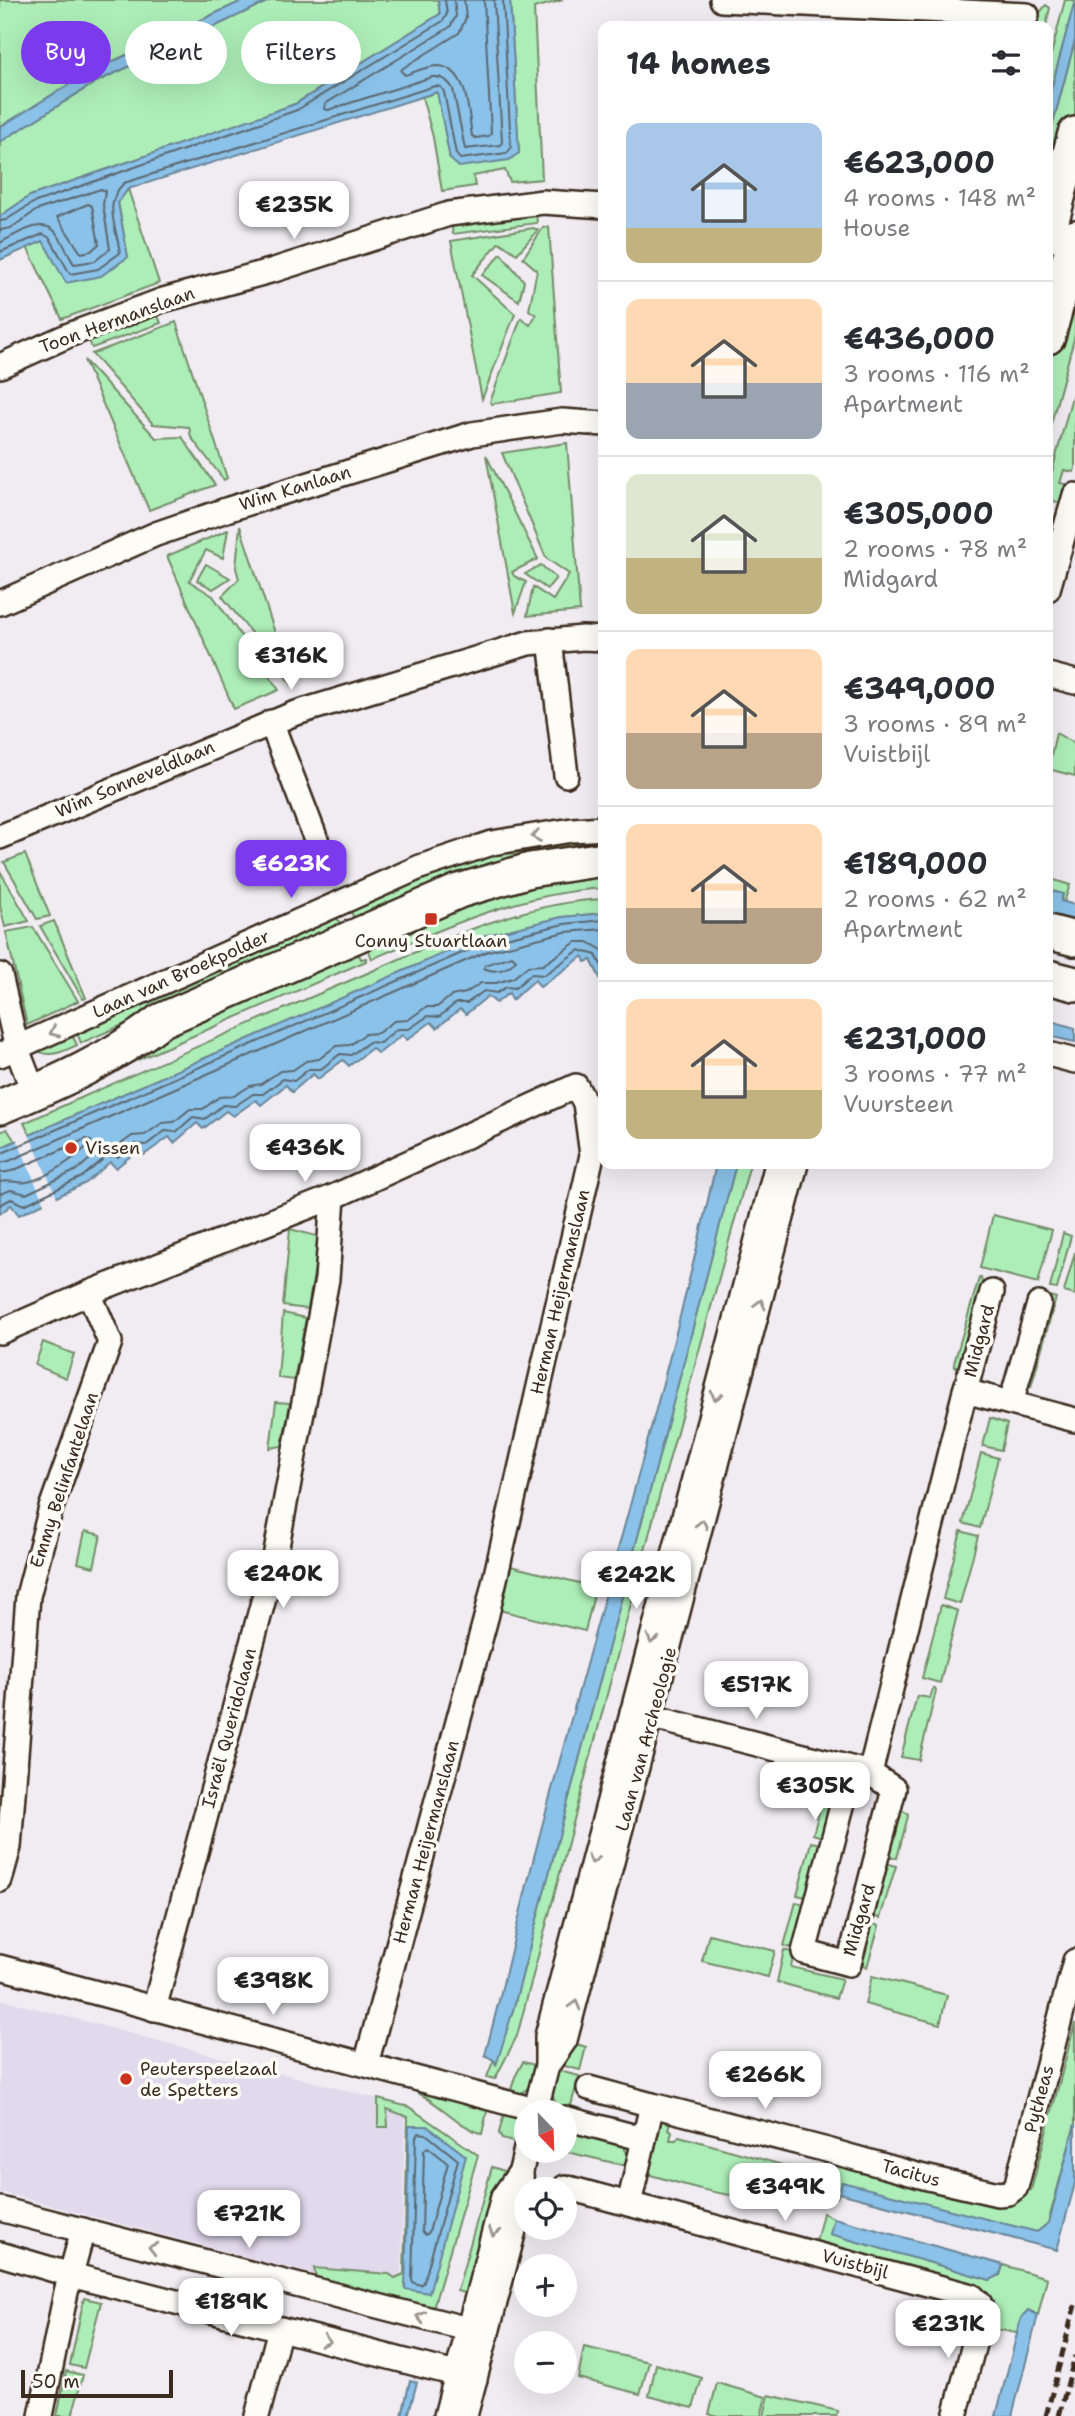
<!DOCTYPE html>
<html lang="en">
<head>
<meta charset="utf-8">
<style>
	:root { --surface:#fff; --page:#f7f7f7; --text:#2b2b33; --muted:#7c7c81; --line:#e1e1e2; --accent:#7c3aed }
	body { margin:0; font-family:"Shantell Sans",sans-serif; background:var(--page); color:var(--text); height:100vh; display:flex; flex-direction:column; font-size:26px; white-space:nowrap }
	* { box-sizing:border-box; margin:0 }
	p { font-size:23px; color:var(--muted) }
	.icon { flex:none; width:38px; height:38px; fill:none; stroke:currentColor; stroke-width:2; stroke-linecap:round; stroke-linejoin:round }
	.map { position:relative; flex:1; overflow:hidden }
	.side { position:absolute; left:598px; top:21px; width:455px; height:1148px; display:flex; flex-direction:column; background:var(--surface); border-radius:14px; box-shadow:0 7px 28px #0002 }
	.side>* { flex:none }
	.banner { position:absolute; left:21px; top:21px; width:472px; height:63px; display:flex; gap:14px }
	.needle { width:46px; rotate:157deg }
	.fabs { position:absolute; left:514px; top:2100px; display:grid; gap:14px }
	.fabs a { display:grid; place-items:center; width:63px; height:63px; border-radius:50%; background:var(--surface); box-shadow:0 7px 28px #0002; font-size:35px }
	.scale { position:absolute; left:21px; bottom:18px; width:152px; box-sizing:border-box; padding-left:7px; border:4px solid #3b2a1e; border-top:0; font-size:19px; line-height:24px; white-space:nowrap; color:#3b2a1e; -webkit-text-stroke:5px #fdfcf7; paint-order:stroke }
	.price { position:absolute; translate:-50% -60px; padding:0 16px; border-radius:14px; background:#fff; color:#222; font-size:23px; line-height:46px; filter:drop-shadow(0 2px 4px #0008) }
	.price::after { content:''; position:absolute; left:50%; top:42px; width:21px; height:16px; margin-left:-10px; background:inherit; clip-path:polygon(0 0,100% 0,50% 100%) }
	.price.active { background:var(--accent); color:#fff }
	ul { padding:0; list-style:none }
	li { display:flex; align-items:center; gap:21px; height:175px; padding:0 28px }
	li+li { border-top:2px solid var(--line) }
	li span { display:grid; place-items:center; flex:none; width:196px; height:140px; border-radius:14px; color:#555 }
	li>.icon { margin-inline-start:auto }
	span .icon { width:84px; height:84px; fill:#fffc; stroke-width:1 }
	li b { font-size:30px }
	h2 { display:flex; justify-content:space-between; align-items:center; height:84px; padding:0 28px; font-size:30px }
	.chip { padding:0 24px; border-radius:32px; background:var(--surface); box-shadow:0 7px 28px #0002; font-size:24px; line-height:63px }
	.chip.active { background:var(--accent); color:#fff }
	.map>svg:first-child { display:block }
</style>
</head>
<body>
<div class="map">
<svg width="1075" height="2416" viewBox="0 0 1075 2416">
	<rect width="100%" height="100%" fill="#f0ecf2"/>
	<filter id="ink" filterUnits="userSpaceOnUse"><feTurbulence type="fractalNoise" baseFrequency=".0143" numOctaves="2"/><feDisplacementMap in="SourceGraphic" scale="14" xChannelSelector="R" yChannelSelector="G"/><feConvolveMatrix kernelMatrix="1 2 1 2 8 2 1 2 1" color-interpolation-filters="sRGB"/></filter>
	<g filter="url(#ink)">
		<path fill="#e1d9ec" d="M0 1999 405 2106 401 2297 0 2192Z"/>
		<g fill="#adeeb8" stroke="#748c6b" stroke-width="2">
			<path d="M0 0H244L86 74 0 127Z"/>
			<path d="M271 0H438L440 14 295 104 30 196 0 216V129L5 139 96 82Z"/>
			<path d="M510 0H563L534 8 542 179 510 182 505 170 473 176 475 186 442 191 433 137 422 97 438 92 450 159 519 153Z"/>
			<path d="M1065 0H1075L1048 101V66Z"/>
			<path d="M1046 5 1050 8 1046 26H1036L1038 15Z"/>
			<path d="M1075 40V118L1048 218V142Z"/>
			<path d="M128 189 159 283 62 319 27 247 43 241 128 257 118 202Z"/>
			<path d="M536 212 537 223 453 234 451 223Z"/>
			<path d="M549 227 561 393 492 404 490 402 521 318 530 325 536 315 529 310 537 270 523 258 543 228Z"/>
			<path d="M533 228 538 230 517 254 499 242 472 275 515 314 482 399 451 241Z"/>
			<path d="M501 254 524 281 519 301 482 275Z"/>
			<path d="M1075 283V335L1048 435V366L1068 292Z"/>
			<path d="M156 312 161 323 92 348 88 338Z"/>
			<path d="M176 322 227 478 224 480 191 437 189 427 153 424 92 354Z"/>
			<path d="M84 360 156 438 182 437 215 485 149 510Z"/>
			<path d="M1075 385V468L1074 472 1064 470 1060 483 1069 485 1063 503 1048 500V487Z"/>
			<path d="M567 443 580 611 527 616 533 587 553 600 569 574 546 558 502 453Z"/>
			<path d="M486 455 538 559 512 572 514 576 526 582 515 613Z"/>
			<path d="M240 526 292 685 222 596 239 579 236 568Z"/>
			<path d="M228 530 223 558 206 550 189 581 213 596 279 690 234 709 167 556Z"/>
			<path d="M206 564 230 578 213 589 197 580Z"/>
			<path d="M541 565 556 578 547 589 525 574Z"/>
			<path d="M1056 733 1075 744V776L1048 769Z"/>
			<path d="M604 834V846L357 923 348 907 413 880 492 851Z"/>
			<path d="M25 854 50 916 37 919 4 862Z"/>
			<path d="M0 871 29 921 5 927 0 906Z"/>
			<path d="M604 876V888C521 893 447 926 372 959L368 948 401 933 403 936 421 929 419 924 511 889Z"/>
			<path d="M1048 878 1070 885 1064 902 1061 901 1063 894 1048 890Z"/>
			<path d="M604 899V913L562 917 483 936 30 1135 24 1123C135 1074 245 1025 356 978 435 944 516 903 604 899Z"/>
			<path d="M335 913 340 924 283 948 285 955 81 1043 75 1028Z"/>
			<path d="M54 921 86 998 83 999 40 926Z"/>
			<path d="M33 927 78 1001 27 1025 6 932Z"/>
			<path d="M355 946 361 959 366 958V961L22 1110 153 1035Z"/>
			<path d="M70 1031 77 1045C62 1052 49 1059 34 1049Z"/>
			<path d="M7 1129 15 1141 0 1148V1132Z"/>
			<path d="M736 1164H750L658 1501 517 2036 495 2079 487 2077 513 2010Z"/>
			<path d="M993 1215 1052 1230 1038 1283 980 1268Z"/>
			<path d="M290 1229 320 1237 308 1309 283 1306Z"/>
			<path d="M1063 1233 1071 1236 1057 1289 1050 1288Z"/>
			<path d="M1075 1252V1295L1064 1292Z"/>
			<path d="M981 1277 982 1284 960 1365 955 1367 954 1363 979 1278Z"/>
			<path d="M1050 1296 1056 1298 1031 1387 1028 1388 1025 1384Z"/>
			<path d="M283 1313 306 1318 294 1380 278 1378Z"/>
			<path d="M43 1342 74 1354 66 1378 35 1365Z"/>
			<path d="M276 1402 290 1403 282 1446 270 1448Z"/>
			<path d="M990 1418 1007 1424 1001 1450 983 1446Z"/>
			<path d="M981 1453 998 1458 980 1528 963 1523Z"/>
			<path d="M85 1531 101 1535 94 1567 78 1563Z"/>
			<path d="M961 1531 978 1536 960 1604 943 1599Z"/>
			<path d="M502 1564 596 1587 585 1631 491 1608Z"/>
			<path d="M941 1605 958 1611 940 1683 922 1678Z"/>
			<path d="M933 1688H935L936 1691 919 1760 901 1757 917 1696 930 1698Z"/>
			<path d="M823 1798 832 1801 822 1837 813 1834Z"/>
			<path d="M900 1810 907 1813 908 1816 897 1858 888 1856Z"/>
			<path d="M811 1842 821 1844 806 1897 797 1895Z"/>
			<path d="M886 1863 896 1866 880 1918 871 1916Z"/>
			<path d="M796 1902 804 1904 793 1948 784 1946Z"/>
			<path d="M871 1923 879 1926 867 1967 859 1964Z"/>
			<path d="M709 1934 775 1951 768 1977 702 1961Z"/>
			<path d="M784 1950 794 1953 791 1967 842 1979 836 1998 777 1982Z"/>
			<path d="M872 1976 947 1995 940 2024 865 2004Z"/>
			<path d="M1075 2023V2124L1048 2223 1037 2232 843 2183 837 2198 831 2197 825 2193 835 2163 1000 2205 1012 2204 1022 2198 1025 2189 1031 2190Z"/>
			<path d="M573 2043 586 2047 580 2070 561 2065Z"/>
			<path d="M523 2062 535 2065C532 2080 529 2098 510 2093L515 2077Z"/>
			<path d="M559 2071 579 2076 570 2109C547 2106 551 2087 559 2071Z"/>
			<path d="M409 2085 488 2107 482 2134C454 2124 438 2100 410 2089Z"/>
			<path d="M378 2099 409 2107 478 2155 433 2308 316 2278 314 2268 389 2274 395 2278 404 2274 408 2117 387 2109 388 2127H378Z"/>
			<path d="M505 2110 519 2121 516 2143 502 2139 499 2133Z"/>
			<path d="M664 2119H671L668 2129 672 2131 670 2140H676L679 2136 811 2173 804 2194C781 2190 761 2197 739 2196 707 2193 674 2181 643 2173L656 2125Z"/>
			<path d="M573 2129 621 2142 629 2157 627 2166 567 2152Z"/>
			<path d="M492 2167 510 2173 471 2295 457 2291Z"/>
			<path d="M823 2213 834 2218 831 2234 990 2280 1000 2275 1003 2265 1047 2278 1038 2315 1028 2310 1021 2318 1017 2333 990 2328C994 2316 994 2309 989 2297L815 2246Z"/>
			<path d="M84 2298 101 2302 84 2368 70 2365Z"/>
			<path d="M584 2347 649 2362 640 2394 578 2378Z"/>
			<path d="M656 2364 702 2378 693 2408 649 2396Z"/>
			<path d="M66 2371 83 2375 72 2416H57Z"/>
			<path d="M717 2383 766 2397 761 2416H718L709 2414Z"/>
			<path d="M769 2395 838 2411 836 2416H764Z"/>
		</g>
		<g fill="#8bc2e9" stroke="#6b8598" stroke-width="2">
			<path d="M244 0H271L96 82 0 142V127L86 74Z"/>
			<path d="M438 0H510L519 153 509 160 459 167 450 159 437 92 128 189 118 203 128 257 101 276 66 283 43 241 0 260V216L30 196 295 104 440 14Z"/>
			<path d="M1075 0V40L1048 142V101Z"/>
			<path d="M1048 890 1063 894 1061 901 1075 905V923L1052 918 1048 911Z"/>
			<path d="M604 913V986L591 960 585 962 583 956 540 987 535 980 512 1000 509 993 496 1003 488 996 466 1014 460 1009 437 1028 431 1022 407 1040 402 1035 378 1054 372 1048 349 1066 343 1060 318 1079 313 1074 292 1092 286 1085 261 1105 256 1100 233 1116 226 1111 203 1129 197 1123 174 1143 169 1137 144 1155 138 1150 116 1168 110 1162 86 1183 19 1215 11 1205 0 1214V1148L483 936 562 917Z"/>
			<path d="M1048 1020 1075 1028V1042L1048 1036Z"/>
			<path d="M716 1164H736L513 2010 496 2066 495 2061 485 2055C507 1972 525 1887 548 1804 605 1591 669 1379 716 1164Z"/>
			<path d="M1075 2124V2183L1057 2250 839 2193 842 2182 1037 2232 1049 2223Z"/>
			<path d="M409 2126H427L466 2156 429 2293 405 2289Z"/>
			<path d="M834 2218 1003 2265 1000 2275 990 2280 830 2234Z"/>
			<path d="M1028 2310 1038 2315 1012 2416H996L1021 2318Z"/>
			<path d="M410 2380 417 2382 408 2416H402Z"/>
		</g>
		<path fill="#f0ecf2" d="M28 1132 58 1200 45 1206 16 1137Z"/>
		<g fill="none" stroke-linecap="round" stroke-linejoin="round">
			<g stroke="#5b676f" stroke-width="2">
				<path d="M454 0 456 16 450 27 325 104 324 109 328 110 432 77C442 76 448 80 453 89L465 149 501 145 502 142 494 0"/>
				<path d="M464 0 466 18 459 33 403 68 401 71 405 75C415 72 427 66 438 66 469 68 468 113 472 136L476 138 489 136 491 133 484 0"/>
				<path d="M88 204 92 206 99 244 91 251 81 253 57 217Z"/>
				<path d="M0 221 6 220 33 203 297 110 443 21 447 14 445 0"/>
				<path d="M0 230 11 228 37 210 101 189 105 191 103 205 110 249 95 261 74 264C68 255 64 243 57 234 44 215 15 235 0 243"/>
				<path d="M0 252 43 234 50 238 70 274 98 269 120 253C117 227 102 204 124 183L435 86 441 87 444 92 456 154 460 159 507 153 511 148 503 0"/>
				<path d="M512 956 516 960C509 969 495 974 484 968L485 965Z"/>
				<path d="M0 1154 485 943 564 924 604 920"/>
				<path d="M0 1163 9 1161 488 951 565 932 604 929"/>
				<path d="M0 1173 12 1171 86 1139 91 1141 90 1144C75 1158 48 1178 27 1182 18 1184 10 1179 0 1182"/>
				<path d="M0 1194 11 1190 26 1194 77 1170 103 1148 117 1147 132 1136 145 1135 162 1123 174 1122 190 1109H203L219 1097 234 1096 250 1086 261 1084 280 1071 293 1070 306 1061 319 1059 336 1046 350 1045 365 1034 378 1033 394 1021 408 1020 426 1007H437L451 996 466 993 481 983H496L513 978 528 966 543 965 576 942H588L604 951"/>
				<path d="M0 1205 11 1199 24 1205 82 1177 107 1156 118 1157 134 1144 146 1145 165 1131 176 1132 193 1117 205 1119 223 1105 235 1106 253 1094H263L283 1079 294 1081 309 1069H321L340 1054 351 1055 369 1042 380 1043 397 1029H409L428 1016 439 1017 456 1003H467L484 991 497 993 506 987 515 988 531 974 544 975 579 950 596 955 604 970"/>
				<path d="M418 2133 426 2134 458 2160 424 2282 421 2285 414 2283 412 2280 416 2137Z"/>
				<path d="M428 2147 448 2163 429 2232 426 2235 422 2231 424 2150Z"/>
			</g>
			<defs>
				<g id="minor">
					<path d="M722 0 1027 15"/>
					<path d="M0 366 69 335 163 300 274 270 449 214 543 202 604 206"/>
					<path d="M1048 589 1075 495"/>
					<path d="M0 603 156 534 229 509 472 434 562 421 604 424"/>
					<path d="M550 640 566 775"/>
					<path d="M1048 675 1075 682"/>
					<path d="M271 722 317 842"/>
					<path d="M0 837 293 714 528 643 583 638 604 639"/>
					<path d="M0 975 17 1049 34 1093"/>
					<path d="M1048 1054 1075 1061"/>
					<path d="M0 1055 420 867 492 843 572 830 604 828"/>
					<path d="M992 1292 965 1391 1075 1420"/>
					<path d="M0 1332 89 1293 333 1197 576 1086 585 1103 592 1155 487 1614 366 2064"/>
					<path d="M1011 1403 1039 1304"/>
					<path d="M632 1712 870 1773 894 1789 849 1964 804 1952 849 1779 870 1773 965 1391"/>
					<path d="M0 1880 9 1847 28 1596 51 1508 110 1342 89 1293"/>
					<path d="M0 1967 542 2112"/>
					<path d="M154 2009 275 1557 327 1279 333 1197"/>
					<path d="M547 2066 565 2040 796 1164"/>
					<path d="M589 2088 652 2105"/>
					<path d="M535 2112 547 2066V2036L777 1164"/>
					<path d="M565 2118 644 2139"/>
					<path d="M565 2187 972 2296 980 2304 982 2314 955 2416"/>
					<path d="M629 2204 652 2105 827 2150 924 2177 998 2194 1008 2193 1016 2187 1075 1961"/>
					<path d="M0 2209 487 2334"/>
					<path d="M0 2254 71 2275 475 2379"/>
					<path d="M41 2416 66 2292 83 2230"/>
					<path d="M257 2416 280 2329"/>
					<path d="M446 2416 503 2197 521 2171"/>
					<path d="M465 2416 522 2200 521 2171 527 2144"/>
				</g>
				<g id="secondary">
					<path d="M1048 235 1075 134"/>
					<path d="M1048 337 1075 237"/>
					<path d="M1048 932 1075 939"/>
					<path d="M1048 977 1075 984"/>
					<path d="M0 1107C57 1083 112 1059 160 1021L459 891 530 870 604 859"/>
				</g>
			</defs>
			<use href="#minor" stroke="#3b2a1e" stroke-width="28"/>
			<use href="#secondary" stroke="#3b2a1e" stroke-width="38"/>
			<use href="#minor" stroke="#fdfcf7" stroke-width="23"/>
			<use href="#secondary" stroke="#fdfcf7" stroke-width="33"/>
			<g stroke="#3b2a1e" stroke-width="5" stroke-dasharray="10 5" stroke-linecap="butt">
				<path d="M1046 2416 1075 2305"/>
				<path d="M1059 2416 1075 2356"/>
			</g>
		</g>
		<defs><path id="oneway-chevron" d="M-2-3.5L2.5 0L-2 3.5" fill="none" stroke-width="1.6" stroke-linecap="round" stroke-linejoin="round" transform="scale(1.75)"/></defs>
		<g stroke="#9c938a">
			<use href="#oneway-chevron" transform="translate(536 836) rotate(171)"/>
			<use href="#oneway-chevron" transform="translate(54 1032) rotate(155)"/>
			<use href="#oneway-chevron" transform="translate(760 1304) rotate(-75)"/>
			<use href="#oneway-chevron" transform="translate(716 1396) rotate(105)"/>
			<use href="#oneway-chevron" transform="translate(702 1524) rotate(-76)"/>
			<use href="#oneway-chevron" transform="translate(652 1639) rotate(105)"/>
			<use href="#oneway-chevron" transform="translate(593 1859) rotate(105)"/>
			<use href="#oneway-chevron" transform="translate(575 2005) rotate(-75)"/>
			<use href="#oneway-chevron" transform="translate(494 2232) rotate(105)"/>
			<use href="#oneway-chevron" transform="translate(153 2248) rotate(-166)"/>
			<use href="#oneway-chevron" transform="translate(421 2317) rotate(-166)"/>
			<use href="#oneway-chevron" transform="translate(326 2341) rotate(14)"/>
		</g>
	</g>
	<g fill="#c8321e" stroke="#fdfcf7" stroke-width="2.5">
		<rect x="424" y="912" width="14" height="14" rx="3.5"/>
		<circle cx="71" cy="1148" r="7"/>
		<circle cx="126" cy="2079" r="7"/>
	</g>
	<g text-anchor="middle" dominant-baseline="central" stroke-width="7" stroke-linejoin="round" paint-order="stroke">
		<g font-size="18" fill="#3b2a1e" stroke="#fdfcf7">
			<text transform="translate(117 320) rotate(-20)">Toon Hermanslaan</text>
			<text transform="translate(295 488) rotate(-17)">Wim Kanlaan</text>
			<text transform="translate(135 779) rotate(-23)">Wim Sonneveldlaan</text>
			<text transform="translate(181 974) rotate(-24)">Laan van Broekpolder</text>
			<text transform="translate(560 1292) rotate(-77)">Herman Heijermanslaan</text>
			<text transform="translate(979 1341) rotate(-75)">Midgard</text>
			<text transform="translate(64 1480) rotate(-72)">Emmy Belinfantelaan</text>
			<text transform="translate(229 1728) rotate(-75)">Israël Queridolaan</text>
			<text transform="translate(646 1739) rotate(-75)">Laan van Archeologie</text>
			<text transform="translate(426 1842) rotate(-75)">Herman Heijermanslaan</text>
			<text transform="translate(859 1920) rotate(-74)">Midgard</text>
			<text transform="translate(1039 2099) rotate(-75)">Pytheas</text>
			<text transform="translate(911 2173) rotate(15)">Tacitus</text>
			<text transform="translate(855 2264) rotate(15)">Vuistbijl</text>
		</g>
		<g font-size="18" fill="#3b2a1e" stroke="#fdfcf7" text-anchor="start">
			<text x="431" y="941" text-anchor="middle">Conny Stuartlaan</text>
			<text x="85" y="1148">Vissen</text>
			<text x="140" y="2069">Peuterspeelzaal<tspan x="140" dy="21">de Spetters</tspan></text>
		</g>
	</g>
</svg>
<div class="fabs">
<a><svg class="needle" viewBox="-14 -14 28 28"><path d="M0-13l5 13h-10z" fill="#e53935"/><path d="M0 13l5-13h-10z" fill="#7c7c81"/></svg></a>
<a><svg class="icon" aria-label="locate" viewBox="0 0 24 24"><circle cx="12" cy="12" r="6"/><path d="M12 2v4M12 18v4M2 12h4M18 12h4"/></svg></a>
<a>+</a>
<a>−</a>
</div>
<div class="scale">50 m</div>
<b class="price" style="left:294px;top:241px">€235K</b>
<b class="price" style="left:291px;top:692px">€316K</b>
<b class="price active" style="left:291px;top:900px">€623K</b>
<b class="price" style="left:305px;top:1184px">€436K</b>
<b class="price" style="left:283px;top:1610px">€240K</b>
<b class="price" style="left:636px;top:1611px">€242K</b>
<b class="price" style="left:756px;top:1721px">€517K</b>
<b class="price" style="left:815px;top:1822px">€305K</b>
<b class="price" style="left:273px;top:2017px">€398K</b>
<b class="price" style="left:765px;top:2111px">€266K</b>
<b class="price" style="left:785px;top:2223px">€349K</b>
<b class="price" style="left:249px;top:2250px">€721K</b>
<b class="price" style="left:231px;top:2338px">€189K</b>
<b class="price" style="left:948px;top:2360px">€231K</b>
<div class="banner">
<a class="chip active">Buy</a>
<a class="chip">Rent</a>
<a class="chip">Filters</a>
</div>
<section class="side">
<h2>14 homes<svg class="icon" aria-label="filters" viewBox="0 0 24 24"><path d="M4 7h16M4 17h16"/><circle cx="9" cy="7" r="2"/><circle cx="15" cy="17" r="2"/></svg></h2>
<ul>
<li><span style="background:linear-gradient(#a9c7e8 75%,#c2b280 0)"><svg class="icon" aria-label="home" viewBox="0 0 24 24"><path d="M3 11l9-7 9 7M6 9v11h12V9"/></svg></span><div><b>€623,000</b><p>4 rooms · 148 m²</p><p>House</p></div></li>
<li><span style="background:linear-gradient(#ffd9b3 60%,#9aa5b1 0)"><svg class="icon" aria-label="home" viewBox="0 0 24 24"><path d="M3 11l9-7 9 7M6 9v11h12V9"/></svg></span><div><b>€436,000</b><p>3 rooms · 116 m²</p><p>Apartment</p></div></li>
<li><span style="background:linear-gradient(#dfe7d0 60%,#c2b280 0)"><svg class="icon" aria-label="home" viewBox="0 0 24 24"><path d="M3 11l9-7 9 7M6 9v11h12V9"/></svg></span><div><b>€305,000</b><p>2 rooms · 78 m²</p><p>Midgard</p></div></li>
<li><span style="background:linear-gradient(#ffd9b3 60%,#b9a48a 0)"><svg class="icon" aria-label="home" viewBox="0 0 24 24"><path d="M3 11l9-7 9 7M6 9v11h12V9"/></svg></span><div><b>€349,000</b><p>3 rooms · 89 m²</p><p>Vuistbijl</p></div></li>
<li><span style="background:linear-gradient(#ffd9b3 60%,#b9a48a 0)"><svg class="icon" aria-label="home" viewBox="0 0 24 24"><path d="M3 11l9-7 9 7M6 9v11h12V9"/></svg></span><div><b>€189,000</b><p>2 rooms · 62 m²</p><p>Apartment</p></div></li>
<li><span style="background:linear-gradient(#ffd9b3 65%,#c2b280 0)"><svg class="icon" aria-label="home" viewBox="0 0 24 24"><path d="M3 11l9-7 9 7M6 9v11h12V9"/></svg></span><div><b>€231,000</b><p>3 rooms · 77 m²</p><p>Vuursteen</p></div></li>
</ul>
</section>
</div>
</body>
</html>
